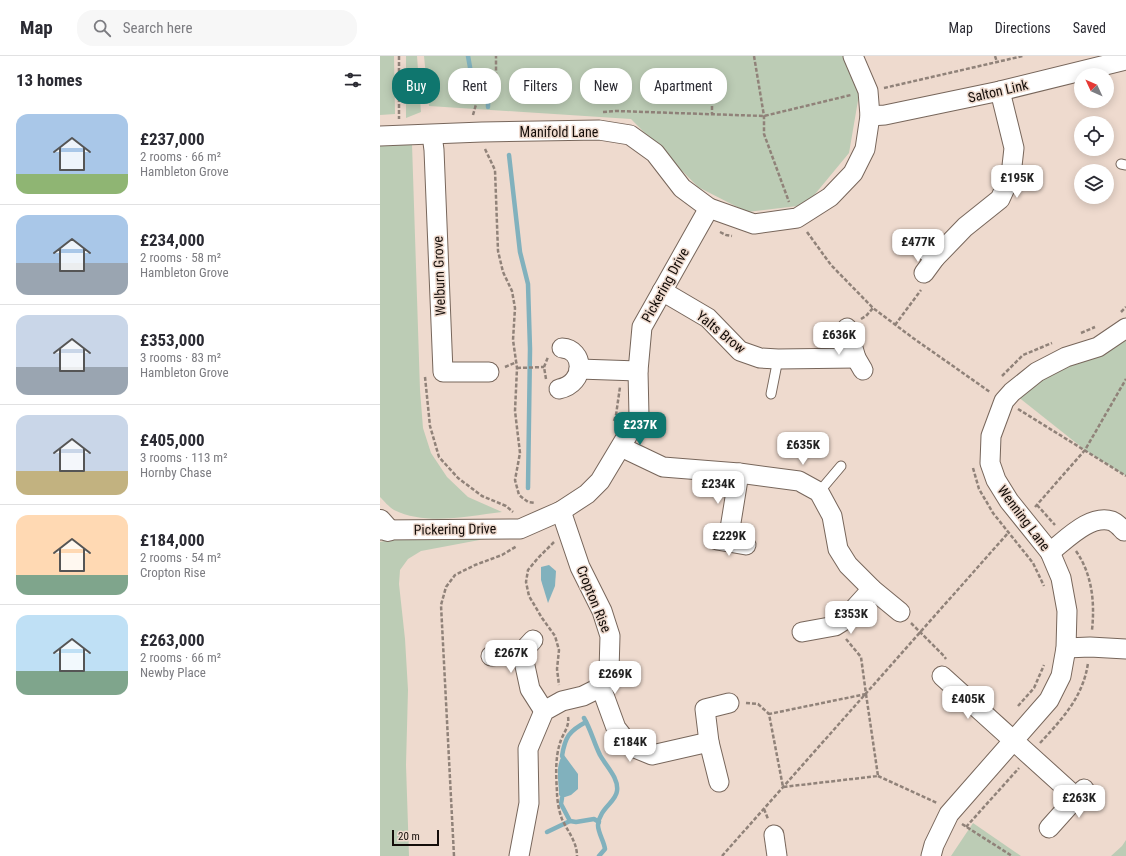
<!DOCTYPE html>
<html lang="en">
<head>
<meta charset="utf-8">
<style>
	:root { --surface:#fff; --page:#f7f7f7; --text:#2b2b33; --muted:#7c7c81; --line:#e1e1e2; --accent:#0f766e }
	body { margin:0; font-family:"Roboto Condensed",sans-serif; background:var(--page); color:var(--text); height:100vh; display:flex; flex-direction:column; font-size:15px; white-space:nowrap }
	* { box-sizing:border-box; margin:0 }
	p { font-size:13px; color:var(--muted) }
	.icon { flex:none; width:22px; height:22px; fill:none; stroke:currentColor; stroke-width:2; stroke-linecap:round; stroke-linejoin:round }
	.map { position:relative; flex:1; overflow:hidden }
	.details { display:flex; flex-direction:column; background:var(--surface); width:380px }
	.details>* { flex:none }
	.hud { position:absolute; left:12px; top:12px; width:380px; height:36px; display:flex; gap:8px }
	.needle { width:26px; rotate:314deg }
	.buttons { position:absolute; left:694px; top:12px; display:grid; gap:8px }
	.buttons a { display:grid; place-items:center; width:40px; height:40px; border-radius:50%; background:var(--surface); box-shadow:0 2px 10px #0003; font-size:20px }
	.scale { position:absolute; left:12px; bottom:10px; width:47px; box-sizing:border-box; padding-left:4px; border:2px solid #140d09; border-top:0; font-size:11px; line-height:14px; white-space:nowrap; color:#140d09; -webkit-text-stroke:3px #eedace; paint-order:stroke }
	.price { position:absolute; translate:-50% -34px; padding:0 9px; border-radius:8px; background:#fff; color:#222; font-size:13px; line-height:26px; filter:drop-shadow(0 1px 2px #0008) }
	.price::after { content:''; position:absolute; left:50%; top:24px; width:12px; height:9px; margin-left:-6px; background:inherit; clip-path:polygon(0 0,100% 0,50% 100%) }
	.price.selected { background:var(--accent); color:#fff }
	ul { padding:0; list-style:none }
	li { display:flex; align-items:center; gap:12px; height:100px; padding:0 16px }
	li+li { border-top:1px solid var(--line) }
	li span { display:grid; place-items:center; flex:none; width:112px; height:80px; border-radius:12px; color:#555 }
	li>.icon { margin-inline-start:auto }
	span .icon { width:48px; height:48px; fill:#fffc; stroke-width:1 }
	li b { font-size:17px }
	h2 { display:flex; justify-content:space-between; align-items:center; height:48px; padding:0 16px; font-size:17px }
	.chip { padding:0 14px; border-radius:16px; background:var(--surface); box-shadow:0 2px 10px #0003; font-size:14px; line-height:36px }
	.chip.selected { background:var(--accent); color:#fff }
	header { display:flex; align-items:center; gap:24px; box-sizing:border-box; height:56px; padding:0 20px; background:var(--surface); border-bottom:1px solid var(--line) }
	header strong { font-size:19px }
	nav { display:flex; gap:22px; margin-inline-start:auto; font-size:14px }
	.search { width:280px; height:36px; background:var(--page); display:flex; align-items:center; gap:10px; box-sizing:border-box; padding:0 14px; border-radius:16px; color:var(--muted); font-size:15px }
	main { display:flex; flex:1; min-height:0 }
	.map>svg:first-child { display:block }
</style>
</head>
<body>
<header>
<strong>Map</strong>
<div class="search"><svg class="icon" aria-label="search" viewBox="0 0 24 24"><circle cx="10" cy="10" r="6"/><path d="M15 15l6 6"/></svg>Search here</div>
<nav><a>Map</a><a>Directions</a><a>Saved</a></nav>
</header>
<main>
<section class="details">
<h2>13 homes<svg class="icon" aria-label="filters" viewBox="0 0 24 24"><path d="M4 7h16M4 17h16"/><circle cx="9" cy="7" r="2"/><circle cx="15" cy="17" r="2"/></svg></h2>
<ul>
<li><span style="background:linear-gradient(#a9c7e8 75%,#8fb573 0)"><svg class="icon" aria-label="home" viewBox="0 0 24 24"><path d="M3 11l9-7 9 7M6 9v11h12V9"/></svg></span><div><b>£237,000</b><p>2 rooms · 66 m²</p><p>Hambleton Grove</p></div></li>
<li><span style="background:linear-gradient(#a9c7e8 60%,#9aa5b1 0)"><svg class="icon" aria-label="home" viewBox="0 0 24 24"><path d="M3 11l9-7 9 7M6 9v11h12V9"/></svg></span><div><b>£234,000</b><p>2 rooms · 58 m²</p><p>Hambleton Grove</p></div></li>
<li><span style="background:linear-gradient(#c9d6e8 65%,#9aa5b1 0)"><svg class="icon" aria-label="home" viewBox="0 0 24 24"><path d="M3 11l9-7 9 7M6 9v11h12V9"/></svg></span><div><b>£353,000</b><p>3 rooms · 83 m²</p><p>Hambleton Grove</p></div></li>
<li><span style="background:linear-gradient(#c9d6e8 70%,#c2b280 0)"><svg class="icon" aria-label="home" viewBox="0 0 24 24"><path d="M3 11l9-7 9 7M6 9v11h12V9"/></svg></span><div><b>£405,000</b><p>3 rooms · 113 m²</p><p>Hornby Chase</p></div></li>
<li><span style="background:linear-gradient(#ffd9b3 75%,#7fa58c 0)"><svg class="icon" aria-label="home" viewBox="0 0 24 24"><path d="M3 11l9-7 9 7M6 9v11h12V9"/></svg></span><div><b>£184,000</b><p>2 rooms · 54 m²</p><p>Cropton Rise</p></div></li>
<li><span style="background:linear-gradient(#bfe0f5 70%,#7fa58c 0)"><svg class="icon" aria-label="home" viewBox="0 0 24 24"><path d="M3 11l9-7 9 7M6 9v11h12V9"/></svg></span><div><b>£263,000</b><p>2 rooms · 66 m²</p><p>Newby Place</p></div></li>
</ul>
</section>
<div class="map">
<svg width="746" height="800" viewBox="0 0 746 800">
	<rect width="100%" height="100%" fill="#eedace"/>
	<g fill="#bcccb5">
		<path d="M0 0H14L15 58 0 59Z"/>
		<path d="M26 0H37L41 56 26 62Z"/>
		<path d="M44 0H463L481 27 469 97 426 149 367 156 318 131 251 63 49 50Z"/>
		<path d="M0 88H32L40 334 43 372 51 397 67 421 88 441 122 456C87 460 47 470 14 454 9 451 4 445 0 441Z"/>
		<path d="M746 277V420L705 394 632 336Z"/>
		<path d="M126 479 41 495 28 503 20 514 19 528 25 583 28 634 26 709 29 800H0V486L9 484Z"/>
		<path d="M593 767 641 800H571Z"/>
		<path d="M746 784V800H731L742 790Z"/>
	</g>
	<g fill="#81b1bd">
		<path d="M169 509 176 515 175 530 168 547 161 524V511Z"/>
		<path d="M184 699 198 718V733L191 739 182 742 179 739C179 726 175 711 182 700Z"/>
	</g>
	<g fill="none" stroke-linecap="round" stroke-linejoin="round">
		<g stroke="#81b1bd" stroke-width="4.5">
			<path d="M88 0 93 28 108 40V51"/>
			<path d="M129 99 140 196 148 228 150 293 148 432"/>
			<path d="M204 662C211 674 214 687 220 699 226 710 239 722 237 735 236 746 219 753 218 769 218 777 224 785 225 793L219 800"/>
			<path d="M182 700C185 681 189 675 206 666"/>
			<path d="M182 742 181 748 190 765 196 766 214 763 219 766"/>
			<path d="M167 776 190 765"/>
		</g>
		<defs>
			<g id="service">
				<path d="M741 108 746 109"/>
				<path d="M391 338 398 303"/>
				<path d="M439 436 461 410"/>
			</g>
			<g id="minor">
				<path d="M490 60 505 59 620 35 746 4"/>
				<path d="M52 79 54 94 63 316H109"/>
				<path d="M0 80 102 76 219 74 250 79 275 97 302 132 329 152 374 168 417 162 450 141 473 117 485 93 490 60 488 35 473 0"/>
				<path d="M539 189 555 202"/>
				<path d="M544 217 555 202 585 171 620 143 631 119 634 92 620 35"/>
				<path d="M282 235 328 262 360 295 380 302 398 303 476 302"/>
				<path d="M467 272 476 302 483 314"/>
				<path d="M199 313 258 315"/>
				<path d="M179 333C207 327 204 293 182 292"/>
				<path d="M241 391 283 411 359 417 419 425 439 436 452 460 458 493 468 509 492 533 520 556"/>
				<path d="M0 474 140 473 181 455 207 438 220 425 259 360 258 315 262 271 329 152"/>
				<path d="M337 484 366 489"/>
				<path d="M348 485 359 417"/>
				<path d="M670 496C687 483 710 458 732 465 737 467 741 472 744 475"/>
				<path d="M422 576 455 570 463 565 492 533"/>
				<path d="M153 584 142 596 150 633 164 655"/>
				<path d="M686 592 710 591 746 593"/>
				<path d="M111 600 142 596"/>
				<path d="M562 620 697 742"/>
				<path d="M221 631 236 672 250 690 272 699 329 686"/>
				<path d="M339 726 329 686 325 653 349 647"/>
				<path d="M669 772 704 733"/>
				<path d="M394 779 397 800"/>
				<path d="M139 800 149 747 148 693 164 655 182 645 203 640 221 631 229 615 230 580 222 555 200 511 181 455"/>
				<path d="M551 800 554 789 569 758 669 644 681 620 686 592 687 555 681 522 670 496 629 445 616 424 610 407 611 380 624 345 632 336 657 316 686 301 718 291 746 272"/>
			</g>
			<path id="tertiary" d="M0 465 8 474"/>
		</defs>
		<use href="#service" stroke="#77665b" stroke-width="11"/>
		<use href="#minor" stroke="#77665b" stroke-width="21"/>
		<use href="#tertiary" stroke="#77665b" stroke-width="24"/>
		<g stroke="#908279" stroke-width="2.5" stroke-dasharray="4 2" stroke-linecap="butt">
			<path d="M19 0V63"/>
			<path d="M374 0 384 60V78L409 146"/>
			<path d="M615 0 617 6"/>
			<path d="M504 32 643 0"/>
			<path d="M332 50V58"/>
			<path d="M223 56 236 55 384 60 471 39"/>
			<path d="M93 59 97 45 116 29V0"/>
			<path d="M105 93 115 114 118 195 123 216 132 235 135 252 133 284 137 312 135 355 140 397 135 424 139 439 148 446 155 447"/>
			<path d="M340 176 346 179 352 180"/>
			<path d="M427 176 451 209 493 252 533 282 610 336"/>
			<path d="M741 256 746 251"/>
			<path d="M481 263 486 260 493 252"/>
			<path d="M515 269 541 234"/>
			<path d="M701 277 715 271"/>
			<path d="M125 311 137 306"/>
			<path d="M137 312 164 311"/>
			<path d="M622 320 643 299 672 287"/>
			<path d="M45 321 50 370 59 401 78 422 102 440 126 450 133 456"/>
			<path d="M166 323 164 311 168 301"/>
			<path d="M638 353 746 420"/>
			<path d="M234 365 236 359 240 331"/>
			<path d="M593 412 599 433 613 457 653 507 664 530"/>
			<path d="M657 449 675 469"/>
			<path d="M655 451 705 394 746 323"/>
			<path d="M174 486 158 502 148 514 146 526 149 540 162 562 175 580 179 594 177 613 179 629"/>
			<path d="M696 495C712 518 715 546 712 574"/>
			<path d="M531 567 564 600 566 603"/>
			<path d="M466 583 481 601 486 638"/>
			<path d="M486 638 498 720 403 731 389 658Z"/>
			<path d="M366 647 378 648 389 658"/>
			<path d="M638 650 654 632 664 609"/>
			<path d="M188 661C190 670 182 679 180 687 175 702 176 721 177 736 177 744 179 756 182 763 188 776 197 786 197 800"/>
			<path d="M660 687C683 662 703 641 708 607"/>
			<path d="M498 720 557 747"/>
			<path d="M384 753 388 763"/>
			<path d="M582 768 632 800"/>
			<path d="M586 771 639 712"/>
			<path d="M74 800 61 549 66 531 75 519 95 509 122 499 137 490"/>
			<path d="M342 800 628 477"/>
		</g>
		<use href="#service" stroke="#fff" stroke-width="9"/>
		<use href="#minor" stroke="#fff" stroke-width="19"/>
		<use href="#tertiary" stroke="#fff" stroke-width="22"/>
	</g>
	<g text-anchor="middle" dominant-baseline="central" stroke-width="3" stroke-linejoin="round" paint-order="stroke">
		<g font-size="14" fill="#140d09" stroke="#eedace">
			<text transform="translate(618 35) rotate(-13)">Salton Link</text>
			<text x="179" y="76">Manifold Lane</text>
			<text transform="translate(59 220) rotate(-92)">Welburn Grove</text>
			<text transform="translate(285 229) rotate(-61)">Pickering Drive</text>
			<text transform="translate(341 276) rotate(39)">Yalts Brow</text>
			<text transform="translate(644 462) rotate(53)">Wenning Lane</text>
			<text transform="translate(75 473) rotate(-1)">Pickering Drive</text>
			<text transform="translate(214 543) rotate(68)">Cropton Rise</text>
		</g>
	</g>
</svg>
<div class="buttons">
<a><svg class="needle" viewBox="-14 -14 28 28"><path d="M0-13l5 13h-10z" fill="#e53935"/><path d="M0 13l5-13h-10z" fill="#7c7c81"/></svg></a>
<a><svg class="icon" aria-label="locate" viewBox="0 0 24 24"><circle cx="12" cy="12" r="6"/><path d="M12 2v4M12 18v4M2 12h4M18 12h4"/></svg></a>
<a><svg class="icon" aria-label="layers" viewBox="0 0 24 24"><path d="M12 4l9 5-9 5-9-5zM3 14l9 5 9-5"/></svg></a>
</div>
<div class="scale">20 m</div>
<b class="price" style="left:637px;top:143px">£195K</b>
<b class="price" style="left:538px;top:207px">£477K</b>
<b class="price" style="left:459px;top:300px">£636K</b>
<b class="price selected" style="left:260px;top:390px">£237K</b>
<b class="price" style="left:423px;top:410px">£635K</b>
<b class="price" style="left:338px;top:449px">£234K</b>
<b class="price" style="left:349px;top:501px">£229K</b>
<b class="price" style="left:471px;top:579px">£353K</b>
<b class="price" style="left:131px;top:618px">£267K</b>
<b class="price" style="left:235px;top:639px">£269K</b>
<b class="price" style="left:588px;top:664px">£405K</b>
<b class="price" style="left:250px;top:707px">£184K</b>
<b class="price" style="left:699px;top:763px">£263K</b>
<div class="hud">
<a class="chip selected">Buy</a>
<a class="chip">Rent</a>
<a class="chip">Filters</a>
<a class="chip">New</a>
<a class="chip">Apartment</a>
</div>
</div>
</main>
</body>
</html>
